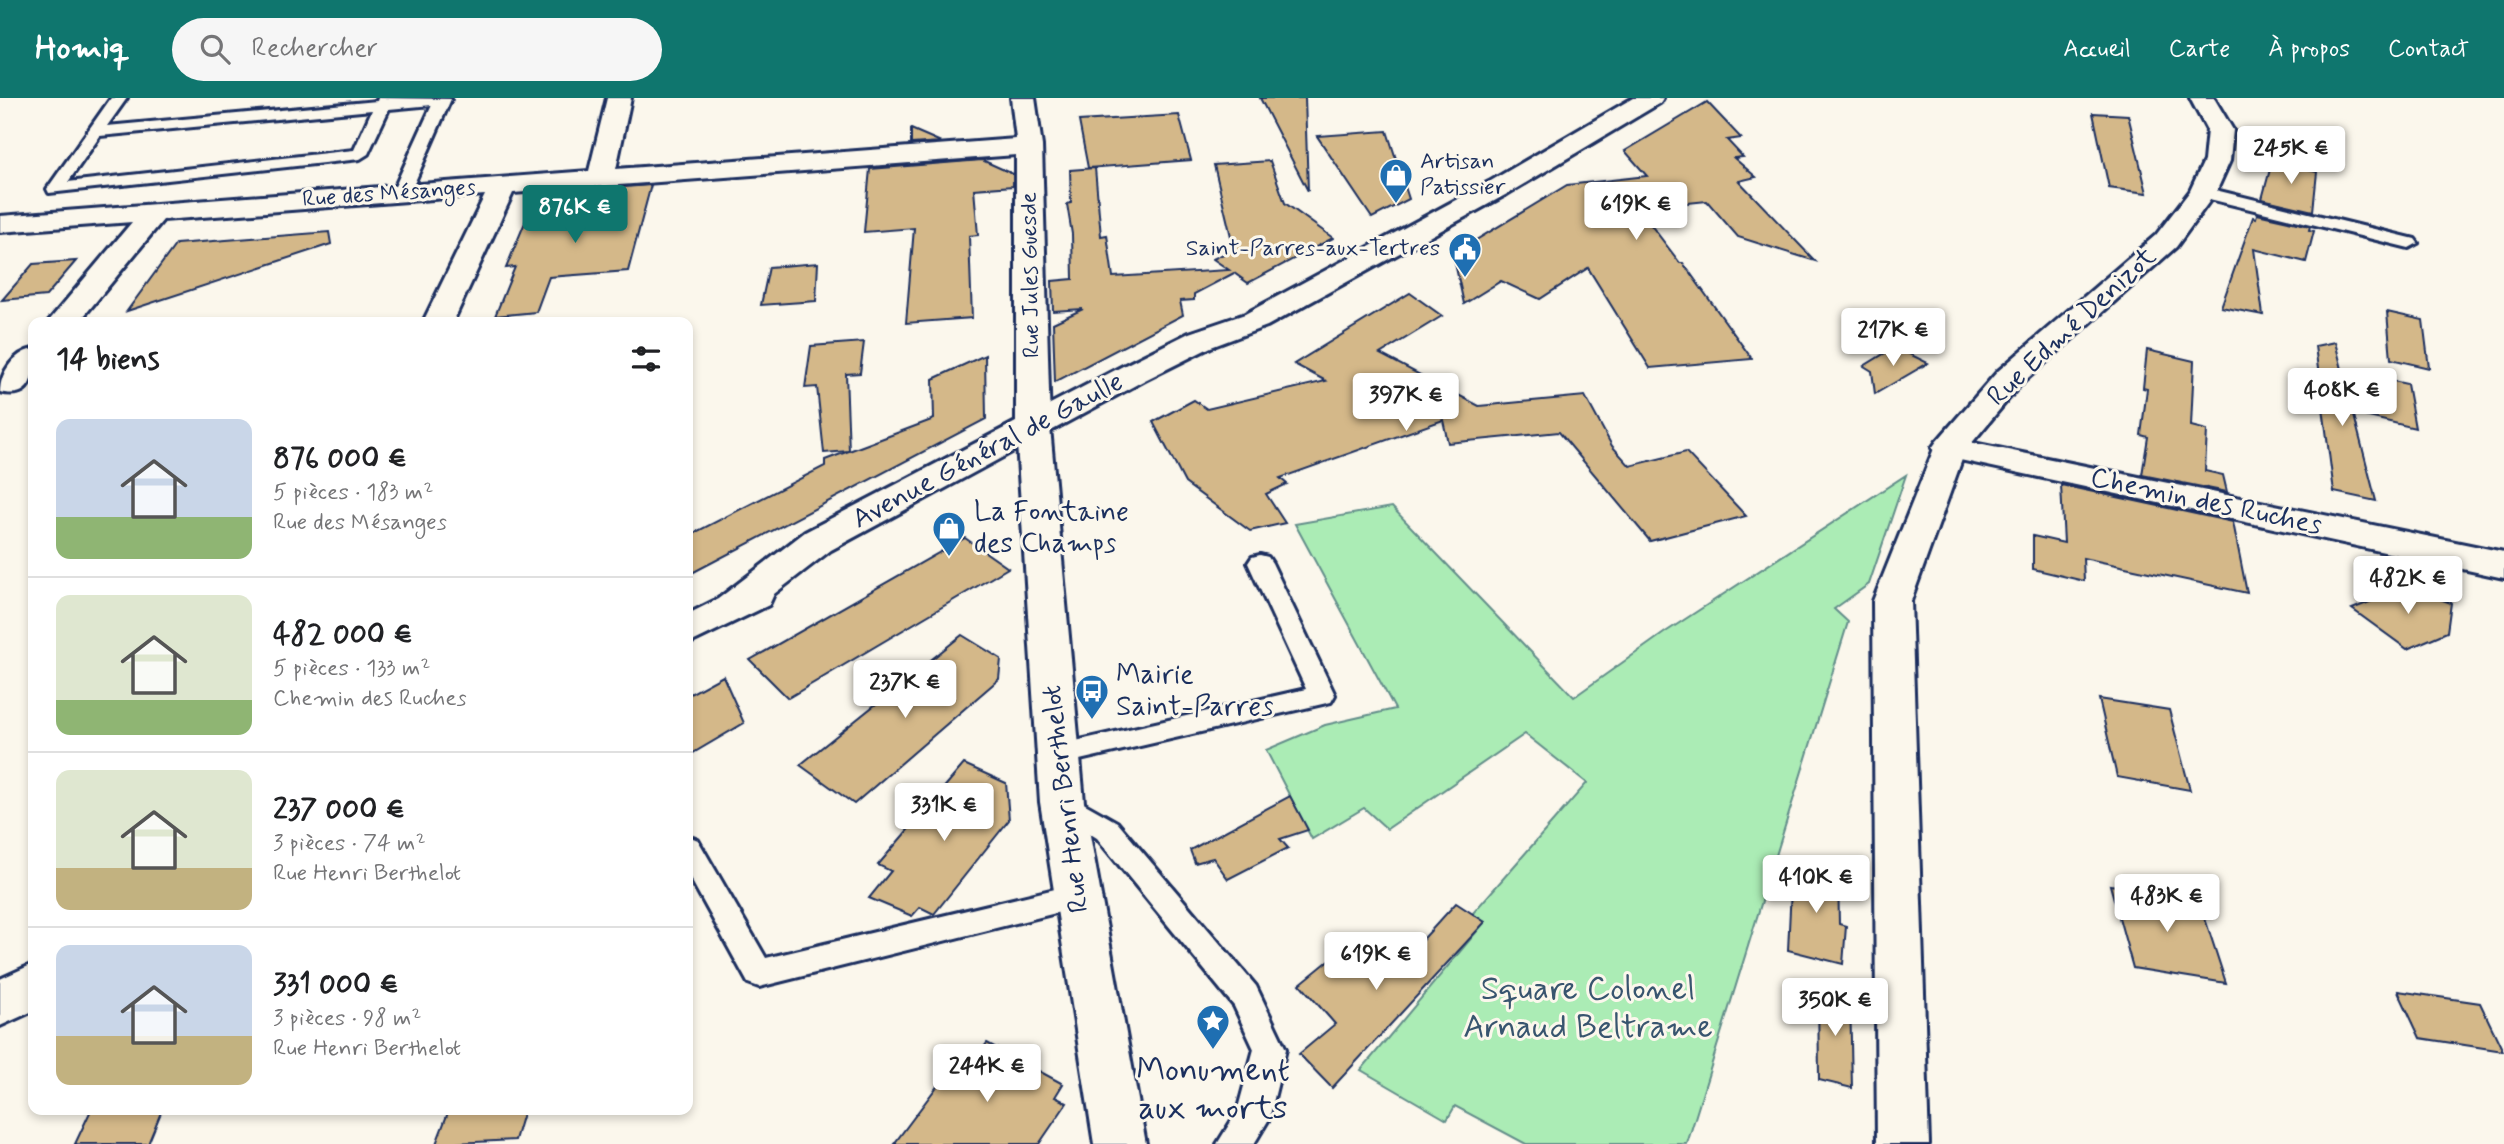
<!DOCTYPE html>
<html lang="fr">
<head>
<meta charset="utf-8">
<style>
	:root { --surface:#fff; --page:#f6f6f6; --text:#202124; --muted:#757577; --line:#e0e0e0; --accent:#0f766e }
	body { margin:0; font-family:Mynerve,sans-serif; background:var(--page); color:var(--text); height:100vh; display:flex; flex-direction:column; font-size:26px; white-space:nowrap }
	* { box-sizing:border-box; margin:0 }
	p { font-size:23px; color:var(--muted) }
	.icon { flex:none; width:38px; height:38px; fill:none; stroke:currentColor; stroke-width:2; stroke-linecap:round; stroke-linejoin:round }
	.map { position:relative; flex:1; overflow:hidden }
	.details { position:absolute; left:28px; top:219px; width:665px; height:798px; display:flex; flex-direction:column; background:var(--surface); border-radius:14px; box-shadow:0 4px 10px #0003 }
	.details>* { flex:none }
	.price { position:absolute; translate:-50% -60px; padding:0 16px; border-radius:7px; background:#fff; color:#222; font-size:23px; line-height:46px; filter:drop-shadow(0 2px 4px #0008) }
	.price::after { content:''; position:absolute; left:50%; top:42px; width:21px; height:16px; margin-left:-10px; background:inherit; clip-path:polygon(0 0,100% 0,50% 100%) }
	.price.current { background:var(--accent); color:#fff }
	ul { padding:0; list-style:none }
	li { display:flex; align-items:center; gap:21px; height:175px; padding:0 28px }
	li+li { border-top:2px solid var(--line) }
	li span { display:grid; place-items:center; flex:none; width:196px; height:140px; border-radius:14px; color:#555 }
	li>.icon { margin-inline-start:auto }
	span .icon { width:84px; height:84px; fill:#fffc; stroke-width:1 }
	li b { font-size:30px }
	h2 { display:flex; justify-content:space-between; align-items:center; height:84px; padding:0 28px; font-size:30px }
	header { display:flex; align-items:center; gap:42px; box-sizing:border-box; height:98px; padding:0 35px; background:var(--accent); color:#fff }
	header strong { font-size:33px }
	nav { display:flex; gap:38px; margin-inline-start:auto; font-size:24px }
	.search { width:490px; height:63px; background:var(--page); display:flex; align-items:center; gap:18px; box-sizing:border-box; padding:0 24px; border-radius:38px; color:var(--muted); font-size:26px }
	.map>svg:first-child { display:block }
</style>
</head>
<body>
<header>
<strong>Homiq</strong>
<div class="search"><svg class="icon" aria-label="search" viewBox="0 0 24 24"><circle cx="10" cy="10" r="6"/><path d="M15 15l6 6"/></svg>Rechercher</div>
<nav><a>Accueil</a><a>Carte</a><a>À propos</a><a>Contact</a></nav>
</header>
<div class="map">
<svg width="2504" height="1046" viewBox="0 0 2504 1046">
	<rect width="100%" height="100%" fill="#fbf7ec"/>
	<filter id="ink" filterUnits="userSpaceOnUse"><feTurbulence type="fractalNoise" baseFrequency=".0143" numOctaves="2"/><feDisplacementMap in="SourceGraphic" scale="14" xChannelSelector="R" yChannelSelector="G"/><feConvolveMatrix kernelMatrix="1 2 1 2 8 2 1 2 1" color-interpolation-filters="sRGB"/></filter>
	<g filter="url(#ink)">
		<path fill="#abecb5" stroke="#638e8a" stroke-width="2" d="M1906 377 1869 486 1834 511 1848 524 1687 1046H1526L1455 1008 1447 1022 1361 972 1484 825 1472 816 1587 685 1525 636 1387 731 1364 710 1312 741 1266 652 1325 627 1395 611 1295 426 1392 409 1574 599 1664 535Z"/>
		<g fill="#d4b889" stroke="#1b2f5e" stroke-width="2">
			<path d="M1260 0H1305L1308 93Z"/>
			<path d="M1707 4 1741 40 1727 42 1743 59 1734 60 1756 79 1739 83 1815 163 1738 139 1707 103 1638 110 1680 165H1683L1752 261 1650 270 1588 170 1540 201 1501 183 1464 206 1453 156 1567 87 1647 78 1625 53Z"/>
			<path d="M2093 15 2128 17 2147 95 2109 90Z"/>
			<path d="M1179 17 1191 62 1088 70 1079 23Z"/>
			<path d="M911 31 941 44 911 46Z"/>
			<path d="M1387 33 1409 101 1372 120 1317 38Z"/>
			<path d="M982 62 1013 76V88L974 91 978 137 969 138 972 220 906 225 914 130 864 134 870 71Z"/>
			<path d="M1270 63 1285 105 1333 140 1248 185 1234 175 1194 196V202L1180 203 1183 217 1055 284 1053 225 1083 211 1053 213 1052 183 1073 181 1072 136 1067 106 1071 105 1070 72 1095 70 1101 138 1107 137 1113 179 1229 172 1213 161 1234 151 1214 67Z"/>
			<path d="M2272 64 2317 74 2313 113 2262 101Z"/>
			<path d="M651 87 628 173 549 179 536 214 495 218 515 169 506 170 526 122 574 119 582 92Z"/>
			<path d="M2257 116 2310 128 2309 132 2314 133 2306 164 2254 151 2263 217 2221 209 2253 119 2256 120Z"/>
			<path d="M329 134 331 146 127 213 176 146Z"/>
			<path d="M76 163 46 198 2 202 33 166Z"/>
			<path d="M818 165 816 203 761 207 769 169Z"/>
			<path d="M1410 195 1442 218 1380 256 1479 308 1585 298 1612 348 1630 368 1686 354 1746 418 1650 443 1559 334 1448 345 1443 322 1280 380 1287 386 1266 396 1285 425 1250 433 1185 385 1153 324 1194 302 1207 311 1326 283 1294 266Z"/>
			<path d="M2387 214 2423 222 2429 270 2391 261Z"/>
			<path d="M864 244 860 275 846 276 849 353 824 355 817 289 805 290 811 248Z"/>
			<path d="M2335 244 2376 403 2334 394 2315 248Z"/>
			<path d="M1895 249 1928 265 1875 296 1872 273 1864 268Z"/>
			<path d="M2147 252 2194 263 2191 328 2207 332 2205 373 2223 377 2227 394 2142 377 2148 339 2141 337 2147 291 2143 290Z"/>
			<path d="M985 257 986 321 688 477V438L825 368V362L934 321 933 281Z"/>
			<path d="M2352 274 2407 286 2415 330 2360 317Z"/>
			<path d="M2061 387 2233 424 2247 495 2083 460 2084 483 2033 471V438L2064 445Z"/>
			<path d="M965 440 1008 470 788 600 750 562Z"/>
			<path d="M2407 489 2451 505 2447 534 2407 551 2352 511Z"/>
			<path d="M962 537 1001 561 999 581 854 706 800 667Z"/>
			<path d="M723 578 744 625 688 658V597Z"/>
			<path d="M2099 601 2169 612 2190 692 2117 679Z"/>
			<path d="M964 666 1006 685 1009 722 934 816 920 809 912 818 869 800 891 773 878 767Z"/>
			<path d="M1290 698 1308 732 1280 741 1288 750 1228 781 1213 760 1195 765 1190 752Z"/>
			<path d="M1803 766 1838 774 1839 826 1846 828 1843 866 1788 852 1792 770 1802 772Z"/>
			<path d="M2110 787 2198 799 2226 885 2133 870Z"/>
			<path d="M1456 805 1485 824 1332 990 1299 956 1335 926 1300 886 1359 838 1395 872Z"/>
			<path d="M1818 889 1850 897 1852 990 1819 982Z"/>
			<path d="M2398 893 2480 905 2503 953 2420 940Z"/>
			<path d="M987 945 1063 986 1055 999 1067 1005 1039 1046H894L965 951 977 958Z"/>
			<path d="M91 1012H162L148 1046H75Z"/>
			<path d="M449 1012H524L515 1042 436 1046Z"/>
		</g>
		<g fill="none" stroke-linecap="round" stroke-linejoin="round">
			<defs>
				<g id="service">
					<path d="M111 0H127L107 28 377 3 378 0 451 1 410 95 401 100 392 95 432 7 389 11 368 56 360 61 49 95 47 91ZM372 12 354 52 68 84 100 38Z"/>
					<path d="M2203 89 2415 141 2418 145 2409 150 2197 98 2195 94 2197 90Z"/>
					<path d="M1260 457 1268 459 1272 465 1335 597 1331 604 1058 667 1049 664 1045 657 1049 650 1058 647 1306 591 1248 465 1252 459Z"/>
					<path d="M1062 693 1117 724 1256 888 1286 951 1269 1021 1254 1046H1217L1237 1014 1254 951 1234 908 1097 740 1052 712 1048 704 1052 696Z"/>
					<path d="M688 738 698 742 766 860 1076 786 1086 789 1091 798 1086 807 1076 810 759 889 748 885 688 776Z"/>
				</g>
				<g id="minor">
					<path d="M607 0H631L616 71 1016 41 1011 0H1035L1042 48 1050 329 1084 704 1146 1046H1094L1040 704 1016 329V57L513 95 453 224H423L485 97 163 122 79 224H48L132 124 0 134V118L589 73Z"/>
					<path d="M33 251C34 276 34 302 0 294 0 275 14 255 33 251Z"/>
					<path d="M1949 340 2504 454V480L1937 357 1932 350 1937 343Z"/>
				</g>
				<path id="tertiary" d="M2190 0H2214L2233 32 2230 63 2216 94 2176 149 2020 287 1965 353 1911 503 1929 1046H1877L1873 503 1937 343 1998 273 2156 137 2190 93 2204 63 2207 32Z"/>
				<g id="primary">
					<path d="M1633 0H1663L1660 5 1507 96 1267 228 1211 249 1145 282 831 452 774 496 769 507 688 546V516L718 501 805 434 1123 268 1189 235 1245 216 1489 84Z"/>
					<path d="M33 866V913L0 928V881Z"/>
				</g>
			</defs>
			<use href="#service" stroke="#1b2f5e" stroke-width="6"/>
			<use href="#minor" stroke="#1b2f5e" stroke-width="6"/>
			<use href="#tertiary" stroke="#1b2f5e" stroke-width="6"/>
			<use href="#primary" stroke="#1b2f5e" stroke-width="6"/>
			<use href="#service" fill="#fbf7ec" fill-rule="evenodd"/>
			<use href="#minor" fill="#fbf7ec" fill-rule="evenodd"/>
			<use href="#tertiary" fill="#fbf7ec" fill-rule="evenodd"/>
			<use href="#primary" fill="#fbf7ec" fill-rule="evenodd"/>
		</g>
	</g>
	<defs>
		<symbol id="shop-pin" viewBox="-11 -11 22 30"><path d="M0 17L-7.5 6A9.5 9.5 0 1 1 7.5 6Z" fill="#1f6fb2" stroke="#fbf7ec"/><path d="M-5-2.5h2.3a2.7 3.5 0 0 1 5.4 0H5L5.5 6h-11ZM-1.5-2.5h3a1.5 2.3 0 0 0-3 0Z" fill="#fff"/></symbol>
		<symbol id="civic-pin" viewBox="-11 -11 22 30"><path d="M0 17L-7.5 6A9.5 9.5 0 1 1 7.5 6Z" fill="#1f6fb2" stroke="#fbf7ec"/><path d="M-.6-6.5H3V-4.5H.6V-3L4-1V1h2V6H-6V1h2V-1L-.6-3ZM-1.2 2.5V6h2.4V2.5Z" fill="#fff"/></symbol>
		<symbol id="bus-pin" viewBox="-11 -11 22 30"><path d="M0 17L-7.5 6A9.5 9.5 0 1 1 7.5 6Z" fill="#1f6fb2" stroke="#fbf7ec"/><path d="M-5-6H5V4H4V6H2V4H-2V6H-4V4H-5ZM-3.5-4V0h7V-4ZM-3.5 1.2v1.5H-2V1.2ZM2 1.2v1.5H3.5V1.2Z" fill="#fff"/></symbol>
		<symbol id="sight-pin" viewBox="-11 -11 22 30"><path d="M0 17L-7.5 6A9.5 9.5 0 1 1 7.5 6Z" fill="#1f6fb2" stroke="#fbf7ec"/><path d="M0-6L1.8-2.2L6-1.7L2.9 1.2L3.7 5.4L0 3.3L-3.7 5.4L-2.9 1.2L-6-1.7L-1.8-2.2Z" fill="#fff"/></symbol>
	</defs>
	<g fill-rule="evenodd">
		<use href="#shop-pin" x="1377" y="58" width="38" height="52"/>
		<use href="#civic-pin" x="1446" y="132" width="38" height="52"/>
		<use href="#shop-pin" x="930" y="411" width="38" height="52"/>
		<use href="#bus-pin" x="1073" y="574" width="38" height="52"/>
		<use href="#sight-pin" x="1194" y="904" width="38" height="52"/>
	</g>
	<g text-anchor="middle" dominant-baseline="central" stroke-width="6" stroke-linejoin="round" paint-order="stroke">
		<g font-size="23" fill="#1b2f5e" stroke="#fbf7ec" text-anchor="start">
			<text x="1420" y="64">Artisan<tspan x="1420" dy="26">Patissier</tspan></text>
			<text x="1440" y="151" text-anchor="end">Saint-Parres-aux-Tertres</text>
		</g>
		<g font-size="23" fill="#1b2f5e" stroke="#fbf7ec">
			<text transform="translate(389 96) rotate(-4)">Rue des Mésanges</text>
			<text transform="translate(1031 177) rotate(-91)">Rue Jules Guesde</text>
		</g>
		<g font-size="28" fill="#1b2f5e" stroke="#fbf7ec">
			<text transform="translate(2072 229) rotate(-43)">Rue Edmé Denizot</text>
			<text transform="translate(988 353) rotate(-28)">Avenue Général de Gaulle</text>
			<text transform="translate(2206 404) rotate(12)">Chemin des Ruches</text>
			<text transform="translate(1066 701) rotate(-97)">Rue Henri Berthelot</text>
		</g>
		<g font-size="28" fill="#1b2f5e" stroke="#fbf7ec" text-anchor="start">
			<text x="974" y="414">La Fontaine<tspan x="974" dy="32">des Champs</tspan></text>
			<text x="1116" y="577">Mairie<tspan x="1116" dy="32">Saint-Parres</tspan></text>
		</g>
		<g font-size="33" fill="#38556f" stroke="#fbf7ec">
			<text x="1588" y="892">Square Colonel<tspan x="1588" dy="38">Arnaud Beltrame</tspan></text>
		</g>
		<g font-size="33" fill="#1b2f5e" stroke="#fbf7ec">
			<text x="1213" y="973">Monument<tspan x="1213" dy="38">aux morts</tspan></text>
		</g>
	</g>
</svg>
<b class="price" style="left:2291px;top:88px">245K €</b>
<b class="price" style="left:1636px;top:144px">619K €</b>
<b class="price current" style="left:575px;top:147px">876K €</b>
<b class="price" style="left:1893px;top:270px">217K €</b>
<b class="price" style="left:2342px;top:330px">408K €</b>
<b class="price" style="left:1406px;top:335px">397K €</b>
<b class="price" style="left:2408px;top:518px">482K €</b>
<b class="price" style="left:905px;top:622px">237K €</b>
<b class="price" style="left:944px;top:745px">331K €</b>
<b class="price" style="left:1816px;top:817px">410K €</b>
<b class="price" style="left:2167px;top:836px">483K €</b>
<b class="price" style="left:1376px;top:894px">619K €</b>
<b class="price" style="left:1835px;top:940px">350K €</b>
<b class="price" style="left:987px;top:1006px">244K €</b>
<section class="details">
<h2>14 biens<svg class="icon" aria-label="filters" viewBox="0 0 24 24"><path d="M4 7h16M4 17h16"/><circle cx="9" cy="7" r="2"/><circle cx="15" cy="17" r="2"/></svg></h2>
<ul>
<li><span style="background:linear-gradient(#c9d6e8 70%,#8fb573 0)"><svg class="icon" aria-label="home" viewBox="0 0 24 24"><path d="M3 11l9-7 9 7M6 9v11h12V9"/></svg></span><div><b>876 000 €</b><p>5 pièces · 183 m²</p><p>Rue des Mésanges</p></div></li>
<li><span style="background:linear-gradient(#dfe7d0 75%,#8fb573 0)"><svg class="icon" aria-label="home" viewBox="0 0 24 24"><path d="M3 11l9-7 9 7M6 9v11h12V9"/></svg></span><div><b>482 000 €</b><p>5 pièces · 133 m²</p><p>Chemin des Ruches</p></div></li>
<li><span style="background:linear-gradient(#dfe7d0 70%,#c2b280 0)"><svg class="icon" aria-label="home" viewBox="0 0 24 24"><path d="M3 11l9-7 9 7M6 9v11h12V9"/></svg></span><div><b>237 000 €</b><p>3 pièces · 74 m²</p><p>Rue Henri Berthelot</p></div></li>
<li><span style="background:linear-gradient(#c9d6e8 65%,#c2b280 0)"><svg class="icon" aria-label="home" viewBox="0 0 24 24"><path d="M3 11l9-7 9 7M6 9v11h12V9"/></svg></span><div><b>331 000 €</b><p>3 pièces · 98 m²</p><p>Rue Henri Berthelot</p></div></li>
</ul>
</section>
</div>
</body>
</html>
